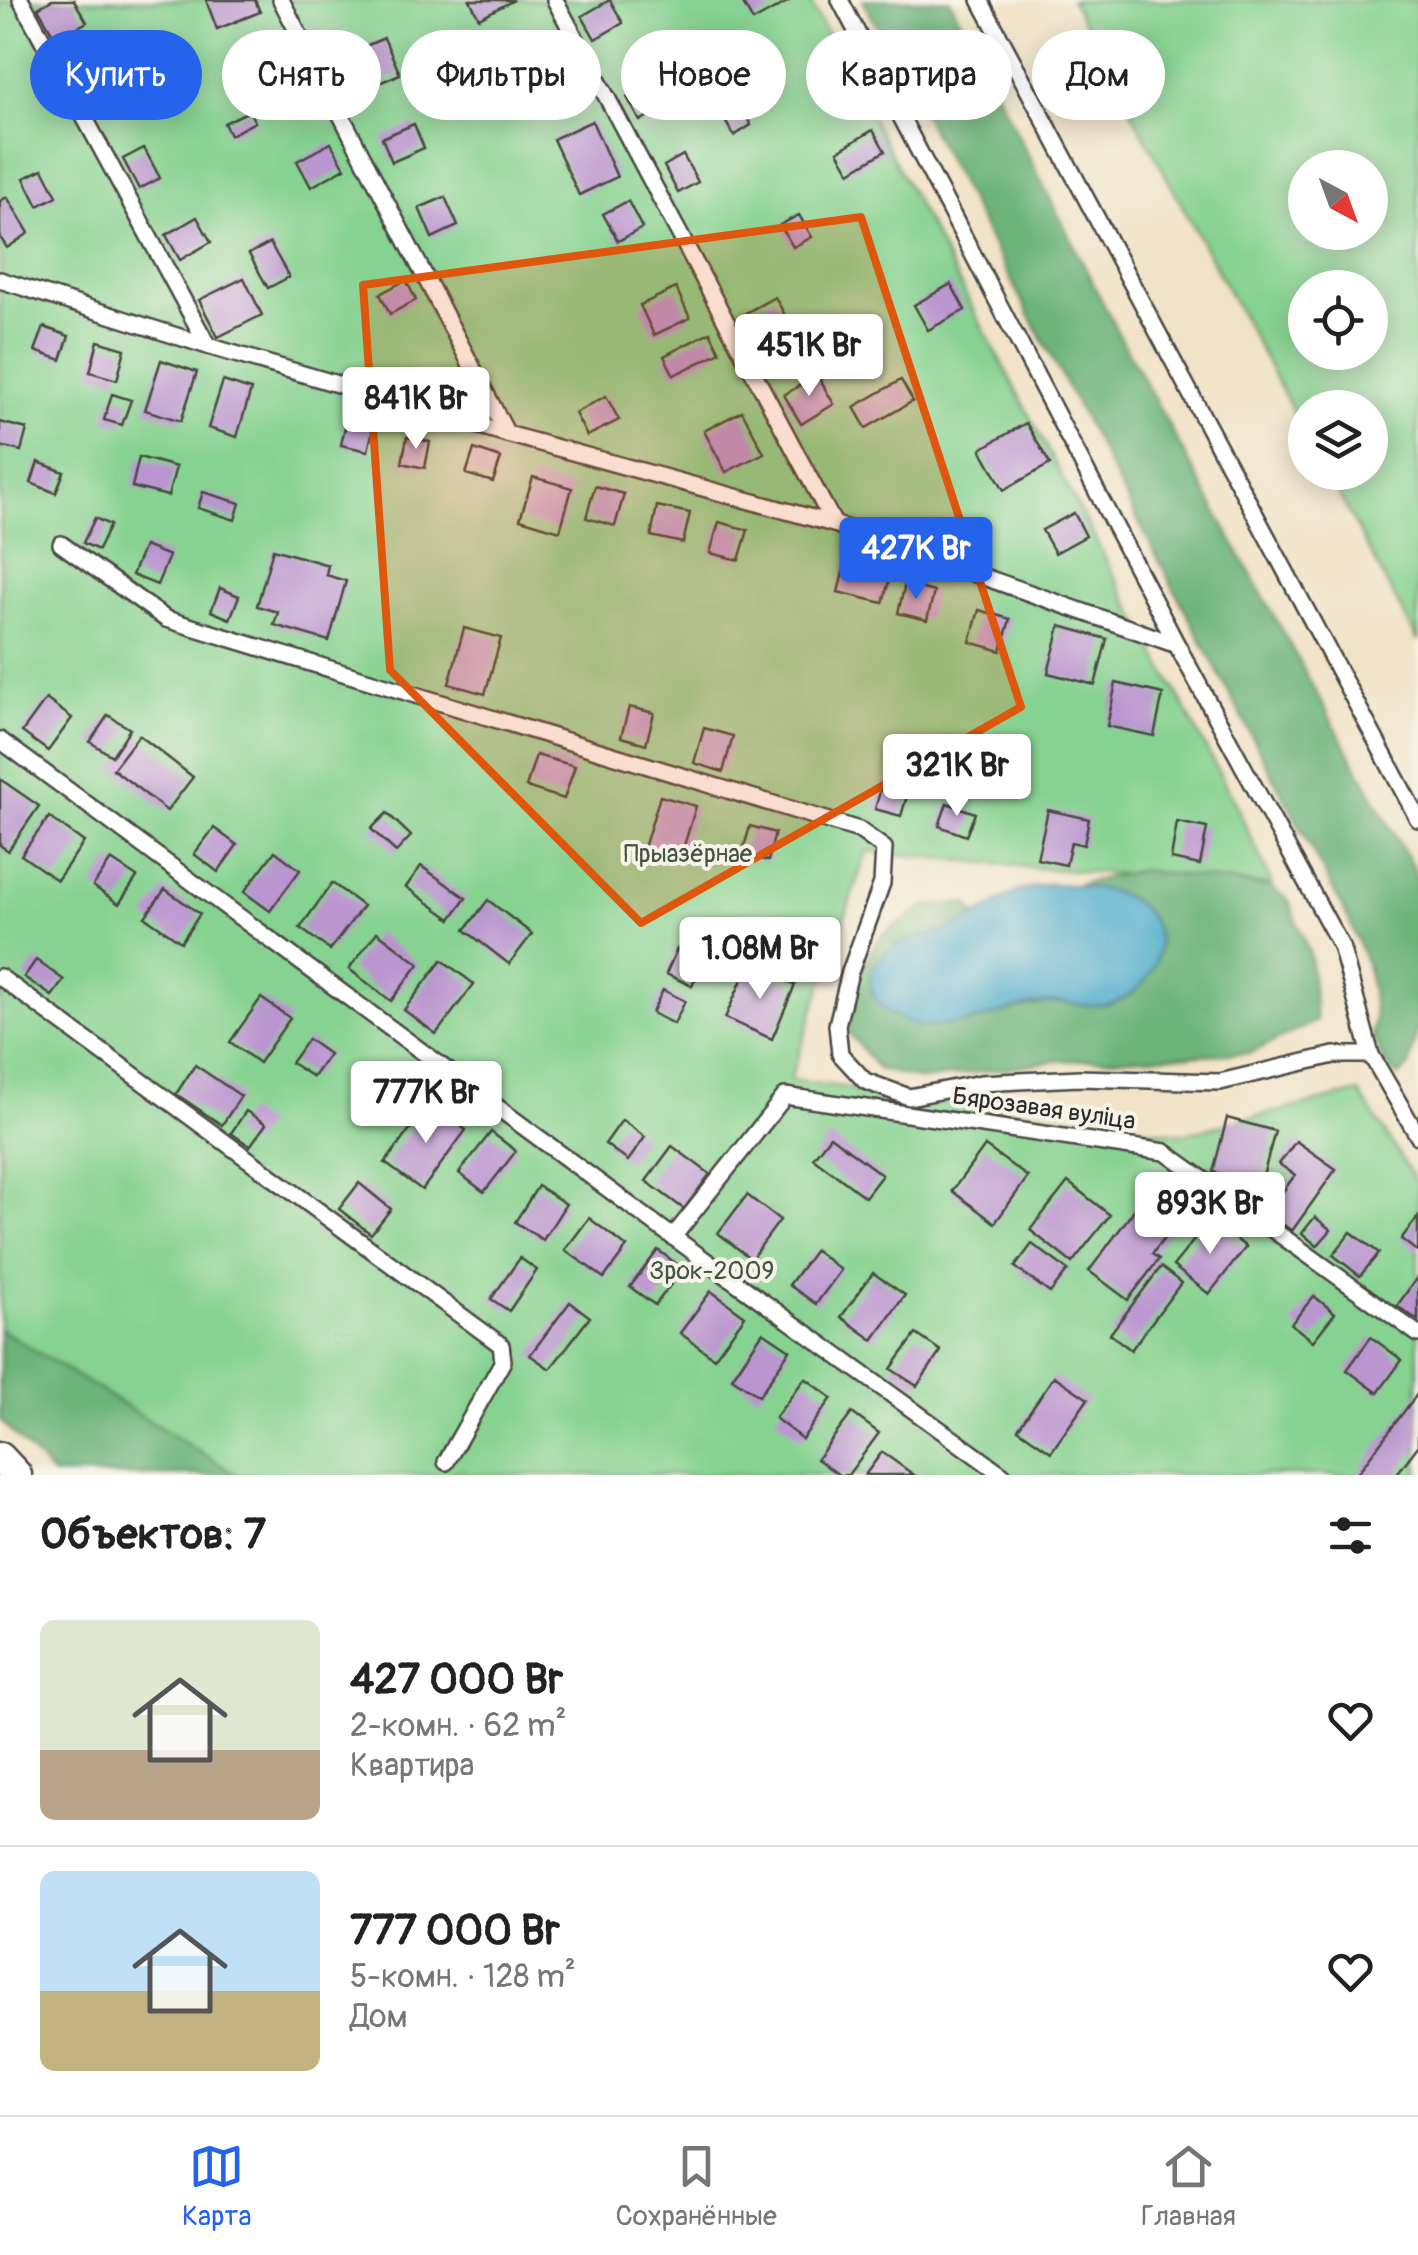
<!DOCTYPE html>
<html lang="ru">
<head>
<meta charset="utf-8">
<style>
	:root { --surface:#fff; --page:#f2f2f2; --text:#222; --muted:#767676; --line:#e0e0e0; --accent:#2563eb }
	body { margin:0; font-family:Pangolin,sans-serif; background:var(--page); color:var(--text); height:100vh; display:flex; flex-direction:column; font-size:38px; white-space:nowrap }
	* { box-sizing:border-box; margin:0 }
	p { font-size:32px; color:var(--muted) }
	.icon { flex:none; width:55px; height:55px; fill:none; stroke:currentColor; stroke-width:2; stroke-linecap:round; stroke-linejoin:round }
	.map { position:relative; height:1475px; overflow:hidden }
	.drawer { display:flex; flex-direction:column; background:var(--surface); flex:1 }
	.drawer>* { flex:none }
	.top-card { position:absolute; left:30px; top:30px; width:1360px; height:90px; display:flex; gap:20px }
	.needle { width:65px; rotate:139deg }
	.fabs { position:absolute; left:1288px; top:150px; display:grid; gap:20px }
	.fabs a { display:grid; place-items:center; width:100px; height:100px; border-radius:50%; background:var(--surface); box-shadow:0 5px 25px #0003; font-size:50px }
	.price { position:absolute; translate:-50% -85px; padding:0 22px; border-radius:10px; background:#fff; color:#222; font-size:32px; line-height:65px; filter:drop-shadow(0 2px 5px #0008) }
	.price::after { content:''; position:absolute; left:50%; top:60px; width:30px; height:22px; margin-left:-15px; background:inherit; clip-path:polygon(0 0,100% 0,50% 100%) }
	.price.on { background:var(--accent); color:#fff }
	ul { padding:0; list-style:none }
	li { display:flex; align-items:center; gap:30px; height:250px; padding:0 40px }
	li+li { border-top:2px solid var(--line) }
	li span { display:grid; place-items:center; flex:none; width:280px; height:200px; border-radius:15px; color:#555 }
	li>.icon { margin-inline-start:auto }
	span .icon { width:120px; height:120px; fill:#fffc; stroke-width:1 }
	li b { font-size:42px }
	h2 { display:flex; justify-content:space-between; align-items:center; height:120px; padding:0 40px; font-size:42px }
	.tag { padding:0 35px; border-radius:45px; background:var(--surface); box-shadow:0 5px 25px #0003; font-size:35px; line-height:90px }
	.tag.on { background:var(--accent); color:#fff }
	.tabs { display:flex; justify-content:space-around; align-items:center; height:140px; border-top:2px solid var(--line); background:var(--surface); font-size:28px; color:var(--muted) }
	.tabs a { display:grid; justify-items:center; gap:5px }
	.tabs .on { color:var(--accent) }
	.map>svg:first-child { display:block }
</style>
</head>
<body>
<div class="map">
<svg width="1418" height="1475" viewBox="0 0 1418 1475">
	<rect width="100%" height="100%" fill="#f7f3e8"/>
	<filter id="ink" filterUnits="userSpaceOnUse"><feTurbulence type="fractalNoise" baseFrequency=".01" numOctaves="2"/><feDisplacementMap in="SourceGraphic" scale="20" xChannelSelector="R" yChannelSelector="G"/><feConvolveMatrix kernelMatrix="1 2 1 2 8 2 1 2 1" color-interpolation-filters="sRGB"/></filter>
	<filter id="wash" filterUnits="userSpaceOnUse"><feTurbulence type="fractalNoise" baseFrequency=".0048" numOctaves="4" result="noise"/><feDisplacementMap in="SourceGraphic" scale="40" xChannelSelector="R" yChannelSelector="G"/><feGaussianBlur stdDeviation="2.25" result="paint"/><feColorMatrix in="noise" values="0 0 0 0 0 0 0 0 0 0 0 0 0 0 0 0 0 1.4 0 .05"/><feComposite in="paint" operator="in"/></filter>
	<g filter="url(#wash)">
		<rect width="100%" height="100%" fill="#f1e3c7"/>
		<g fill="#86d290" stroke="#587e5e" stroke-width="2.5" fill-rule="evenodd">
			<path d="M0 0H809L1236 805 1273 885 1036 868 867 851 790 1080 1183 1134 1359 1092 1418 1184V1475H470L461 1470 447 1475H237L0 1329Z"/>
			<path d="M1071 0H1418V641L1327 473 1370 472V408H1305V433ZM1305 168H1370V232H1305ZM1305 288H1370V352H1305Z"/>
		</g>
		<g fill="#6cb47a" stroke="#4c7052" stroke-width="2.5">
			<path d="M863 0H950L1121 339 1414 870 1418 881V1026L1409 1066 1398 1077 1384 1063 1372 1034 1375 1016 1368 967 1349 920Z"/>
			<path d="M1141 870 1269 887 1288 899 1310 955 1316 1021 1251 1053 1056 1061 922 1080 878 1069 850 1034 848 1010 856 975 881 936 925 906 968 903 977 917 949 930 903 943 967 1023C994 1017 1020 1006 1048 1003 1069 1001 1091 1007 1113 1003L1122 896 1099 888 1075 885Z"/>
			<path d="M0 1329 237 1475H53L0 1420Z"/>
		</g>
		<path fill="#4daccc" stroke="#3c6c7c" stroke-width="2.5" d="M1047 884C1075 885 1119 886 1141 907 1176 939 1154 990 1113 1003 1094 1010 1073 1002 1053 1002 1023 1003 989 1020 957 1024 942 1026 926 1028 912 1024 876 1013 852 981 887 952 905 937 930 937 951 929 975 920 994 903 1017 892 1026 888 1037 887 1047 884Z"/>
		<g id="blocks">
			<g fill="#ba95cf">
				<path d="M52 0H74L87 22 56 39 38 8Z"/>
				<path d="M206 0H255L260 12 217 29Z"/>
				<path d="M470 0H514L479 18Z"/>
				<path d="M610 0 623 23 595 39 582 16Z"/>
				<path d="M741 0H791L753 21Z"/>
				<path d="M384 38 400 74 358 92 343 56Z"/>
				<path d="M552 50 567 77 542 90 528 62Z"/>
				<path d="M830 69 841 89 822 100 811 80Z"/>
				<path d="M662 76 676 99 640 121 627 97Z"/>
				<path d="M730 89 751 125 734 136 712 99Z"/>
				<path d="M249 111 255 122 230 135 224 123Z"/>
				<path d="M592 121 617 177 579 195 553 139Z"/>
				<path d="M414 124 424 148 392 162 382 138Z"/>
				<path d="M873 130 885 151 850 172 838 151Z"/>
				<path d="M331 143 345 168 311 187 297 161Z"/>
				<path d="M144 148 160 178 139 189 123 159Z"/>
				<path d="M683 155 698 182 678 193 664 166Z"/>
				<path d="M43 169 57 196 38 206 24 178Z"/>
				<path d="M7 197 29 233 7 248 0 237V201Z"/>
				<path d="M445 197 458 226 432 238 419 208Z"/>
				<path d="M628 201 642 228 618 241 603 214Z"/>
				<path d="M799 215 812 237 793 247 780 225Z"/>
				<path d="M197 217 211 242 180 260 166 235Z"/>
				<path d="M270 243 289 277 268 288 249 254Z"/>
				<path d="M244 278 262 315 218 337 199 300Z"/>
				<path d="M406 280 416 300 390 314 380 294Z"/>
				<path d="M951 284 965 310 928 330 914 305Z"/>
				<path d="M676 288 690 318 654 335 640 305Z"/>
				<path d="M775 297 797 337 761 356 740 316Z"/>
				<path d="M44 327 69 336 61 360 35 351Z"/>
				<path d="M710 332 720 352 674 375 664 356Z"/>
				<path d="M98 341 125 349 117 380 90 372Z"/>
				<path d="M161 360 197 372 181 421 145 410Z"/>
				<path d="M817 375 834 404 801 424 784 395Z"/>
				<path d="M901 380 913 401 866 428 854 407Z"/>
				<path d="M223 381 251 390 237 437 208 428Z"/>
				<path d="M112 394 131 400 122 425 104 420Z"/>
				<path d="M606 396 619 420 587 436 575 413Z"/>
				<path d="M742 411 764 453 726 472 704 431Z"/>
				<path d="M347 418 374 424 368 451 341 445Z"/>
				<path d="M0 422 27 429 21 451 0 446Z"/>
				<path d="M1026 423 1050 464 1004 490 981 449Z"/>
				<path d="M407 437 430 442 425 468 402 463Z"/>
				<path d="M474 449 501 458 493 482 466 474Z"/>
				<path d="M139 457 176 467 168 496 132 487Z"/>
				<path d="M38 462 64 472 56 493 31 483Z"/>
				<path d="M533 477 572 488 560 531 520 519Z"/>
				<path d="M595 486 624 494 615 526 586 518Z"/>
				<path d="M203 492 240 503 235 520 198 508Z"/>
				<path d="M657 506 690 513 683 543 651 536Z"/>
				<path d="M1074 513 1086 536 1055 553 1042 530Z"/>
				<path d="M95 518 110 525 98 550 83 543Z"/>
				<path d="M958 520 967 537 953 545 944 527Z"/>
				<path d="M719 522 748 530 739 560 710 553Z"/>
				<path d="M144 546 169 556 157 585 132 575Z"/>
				<path d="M273 549 328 565 326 575 346 581 329 641 274 625 278 612 257 606Z"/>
				<path d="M845 565 890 577 883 603 838 592Z"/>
				<path d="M905 584 934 592 927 620 898 613Z"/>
				<path d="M220 588 239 596 230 619 211 611Z"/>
				<path d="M979 610 1010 619 1001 651 970 642Z"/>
				<path d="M1060 626 1107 639 1095 685 1048 673Z"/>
				<path d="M464 628 501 638 485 694 449 684Z"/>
				<path d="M1116 683 1163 694 1154 736 1107 726Z"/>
				<path d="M46 699 72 718 48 751 22 732Z"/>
				<path d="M629 707 654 713 646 744 621 737Z"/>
				<path d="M108 715 130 729 112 756 90 742Z"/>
				<path d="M704 728 733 736 723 772 694 763Z"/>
				<path d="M139 735 193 777 167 811 113 769Z"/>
				<path d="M536 755 575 766 564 799 526 787Z"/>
				<path d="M0 779 39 806 8 851 0 845Z"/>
				<path d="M883 781 909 789 901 816 875 809Z"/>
				<path d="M660 796 696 806 680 859 644 848Z"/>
				<path d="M947 803 975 813 966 836 939 826Z"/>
				<path d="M1048 810 1089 819 1084 845 1071 842 1066 865 1037 859Z"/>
				<path d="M387 813 411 836 396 852 371 829Z"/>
				<path d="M49 817 84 842 57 880 21 855Z"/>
				<path d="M1177 822 1207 828 1200 865 1171 859Z"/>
				<path d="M750 826 775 833 768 861 742 855Z"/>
				<path d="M214 828 237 845 218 872 194 854Z"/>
				<path d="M275 851 300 870 270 911 244 892Z"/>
				<path d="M111 860 137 877 119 904 93 886Z"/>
				<path d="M421 866 466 898 451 919 406 887Z"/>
				<path d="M332 883 363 906 330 950 300 928Z"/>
				<path d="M165 889 200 914 181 942 145 917Z"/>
				<path d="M488 900 532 934 509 964 465 930Z"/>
				<path d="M377 932 419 964 391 1001 349 969Z"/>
				<path d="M677 949 703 961 692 986 666 974Z"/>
				<path d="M36 960 64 980 52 996 24 977Z"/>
				<path d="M442 960 474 984 436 1034 404 1010Z"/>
				<path d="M749 964 795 985 772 1039 725 1018Z"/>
				<path d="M663 990 685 1001 674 1024 652 1013Z"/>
				<path d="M261 998 290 1018 259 1063 230 1042Z"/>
				<path d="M308 1039 329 1054 313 1077 291 1063Z"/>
				<path d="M195 1065 241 1096 222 1125 176 1094Z"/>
				<path d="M429 1103 466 1130 422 1190 385 1163Z"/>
				<path d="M246 1111 266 1124 250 1146 231 1133Z"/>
				<path d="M1227 1118 1275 1131 1261 1184 1213 1172Z"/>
				<path d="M622 1120 645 1137 628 1161 605 1144Z"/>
				<path d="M491 1132 516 1151 484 1192 459 1173Z"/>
				<path d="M830 1136 882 1175 865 1197 813 1158Z"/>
				<path d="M1296 1141 1336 1169 1292 1231 1267 1213 1295 1175 1279 1164Z"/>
				<path d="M672 1146 710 1174 684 1209 646 1181Z"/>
				<path d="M985 1146 1028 1177 995 1223 952 1191Z"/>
				<path d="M1068 1182 1110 1215 1072 1263 1030 1230Z"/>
				<path d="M359 1183 391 1209 371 1234 339 1209Z"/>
				<path d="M538 1186 566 1204 543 1240 515 1222Z"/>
				<path d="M747 1195 780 1220 751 1259 718 1233Z"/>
				<path d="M1143 1198 1176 1223 1152 1254 1159 1259 1128 1300 1089 1271Z"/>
				<path d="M1315 1217 1331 1230 1317 1246 1302 1233Z"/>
				<path d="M1418 1217V1252L1401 1239Z"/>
				<path d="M589 1218 627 1247 604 1278 565 1250Z"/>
				<path d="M1211 1219 1246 1247 1209 1294 1173 1266Z"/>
				<path d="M1351 1232 1379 1253 1360 1276 1333 1255Z"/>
				<path d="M1032 1244 1068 1270 1050 1293 1015 1267Z"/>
				<path d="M658 1250 683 1269 655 1305 630 1287Z"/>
				<path d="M815 1250 841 1270 816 1304 789 1285Z"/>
				<path d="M520 1258 537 1270 509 1311 491 1299Z"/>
				<path d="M1161 1267 1181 1283 1131 1350 1110 1334Z"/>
				<path d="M873 1273 905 1295 873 1340 841 1317Z"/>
				<path d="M1418 1276V1320L1397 1306Z"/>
				<path d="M711 1291 745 1316 714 1358 680 1333Z"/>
				<path d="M1314 1296 1335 1313 1313 1341 1291 1324Z"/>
				<path d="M570 1302 590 1317 550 1369 530 1355Z"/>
				<path d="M763 1332 790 1350 759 1396 732 1378Z"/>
				<path d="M916 1334 941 1351 917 1386 891 1369Z"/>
				<path d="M1371 1337 1402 1360 1378 1393 1347 1370Z"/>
				<path d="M1054 1376 1088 1399 1051 1452 1018 1429Z"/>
				<path d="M805 1378 832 1398 802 1439 775 1418Z"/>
				<path d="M1418 1393V1446L1396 1475H1356Z"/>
				<path d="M852 1413 879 1433 848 1475H839L817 1459Z"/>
				<path d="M882 1452 914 1475H865Z"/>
			</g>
		</g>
	</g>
	<g filter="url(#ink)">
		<use href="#blocks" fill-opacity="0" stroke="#494742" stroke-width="2.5"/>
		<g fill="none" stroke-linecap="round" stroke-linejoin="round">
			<defs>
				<g id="service">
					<path d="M21 0 208 346"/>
					<path d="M281 0 507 434"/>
					<path d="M555 0 834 524"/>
					<path d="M840 0 1177 645 1341 946 1371 1055 1418 1136"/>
					<path d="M980 0 1418 819"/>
					<path d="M0 280 208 346 507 434 834 524 1177 645"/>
					<path d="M61 544 166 619 859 830 884 848 882 883 850 972 837 1025 840 1054 865 1081 909 1097 981 1083 1079 1078 1220 1082 1334 1055H1371"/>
					<path d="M0 740 673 1237 1003 1475"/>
					<path d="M0 977 501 1345 503 1361 446 1462"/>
					<path d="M673 1237 785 1096 1165 1152 1418 1334"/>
				</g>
				<path id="minor" d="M0 1458 16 1475"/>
			</defs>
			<use href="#service" stroke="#494742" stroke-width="20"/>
			<use href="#minor" stroke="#494742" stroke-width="35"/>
			<use href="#service" stroke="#fff" stroke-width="15"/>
			<use href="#minor" stroke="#fff" stroke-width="30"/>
		</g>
	</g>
	<path fill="#df570e" fill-opacity="0.2" stroke="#df570e" stroke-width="8" stroke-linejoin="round" d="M861 217 1021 707 641 923 390 670 363 285Z"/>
	<g text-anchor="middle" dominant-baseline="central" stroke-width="8" stroke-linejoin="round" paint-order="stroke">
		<g font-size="25" fill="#425544" stroke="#f7f3e8">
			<text x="688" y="854">Прыазёрнае</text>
			<text x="712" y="1271">Зрок-2009</text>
		</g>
		<g font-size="25" fill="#2b2b2b" stroke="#f7f3e8">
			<text transform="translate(1044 1109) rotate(8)">Бярозавая вуліца</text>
		</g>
	</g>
</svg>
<div class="fabs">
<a><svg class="needle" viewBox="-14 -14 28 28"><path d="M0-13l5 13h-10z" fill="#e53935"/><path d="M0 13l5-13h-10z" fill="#767676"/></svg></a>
<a><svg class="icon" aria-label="locate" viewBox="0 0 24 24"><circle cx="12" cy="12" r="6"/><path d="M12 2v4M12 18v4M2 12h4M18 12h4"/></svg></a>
<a><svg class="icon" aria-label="layers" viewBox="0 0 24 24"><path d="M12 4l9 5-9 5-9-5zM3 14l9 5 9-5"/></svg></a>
</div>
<b class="price" style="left:809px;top:399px">451K Br</b>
<b class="price" style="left:416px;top:452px">841K Br</b>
<b class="price on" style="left:916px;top:602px">427K Br</b>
<b class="price" style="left:957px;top:819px">321K Br</b>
<b class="price" style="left:760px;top:1002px">1.08M Br</b>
<b class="price" style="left:426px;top:1146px">777K Br</b>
<b class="price" style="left:1210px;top:1257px">893K Br</b>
<div class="top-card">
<a class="tag on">Купить</a>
<a class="tag">Снять</a>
<a class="tag">Фильтры</a>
<a class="tag">Новое</a>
<a class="tag">Квартира</a>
<a class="tag">Дом</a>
</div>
</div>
<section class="drawer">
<h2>Объектов: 7<svg class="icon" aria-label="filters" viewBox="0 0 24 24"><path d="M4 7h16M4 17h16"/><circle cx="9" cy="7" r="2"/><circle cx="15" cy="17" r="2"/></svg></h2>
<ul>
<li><span style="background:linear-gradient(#dfe7d0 65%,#b9a48a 0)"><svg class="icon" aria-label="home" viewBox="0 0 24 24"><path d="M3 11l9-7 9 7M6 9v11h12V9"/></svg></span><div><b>427 000 Br</b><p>2-комн. · 62 m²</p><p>Квартира</p></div><svg class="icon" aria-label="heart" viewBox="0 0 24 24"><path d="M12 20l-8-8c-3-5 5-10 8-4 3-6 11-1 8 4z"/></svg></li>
<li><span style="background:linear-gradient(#bfe0f5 60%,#c2b280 0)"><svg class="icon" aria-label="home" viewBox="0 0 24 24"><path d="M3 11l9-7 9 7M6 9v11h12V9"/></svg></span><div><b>777 000 Br</b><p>5-комн. · 128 m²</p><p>Дом</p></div><svg class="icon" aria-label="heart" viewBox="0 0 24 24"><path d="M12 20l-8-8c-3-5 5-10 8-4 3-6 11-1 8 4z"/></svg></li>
</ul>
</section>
<nav class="tabs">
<a class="on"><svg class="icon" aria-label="map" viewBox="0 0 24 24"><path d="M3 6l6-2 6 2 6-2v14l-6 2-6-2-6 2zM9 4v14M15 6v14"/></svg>Карта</a>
<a><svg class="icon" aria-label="saved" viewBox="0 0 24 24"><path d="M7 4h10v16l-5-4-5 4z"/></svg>Сохранённые</a>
<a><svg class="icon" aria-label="home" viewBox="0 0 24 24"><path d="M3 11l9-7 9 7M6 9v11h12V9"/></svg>Главная</a>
</nav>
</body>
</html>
